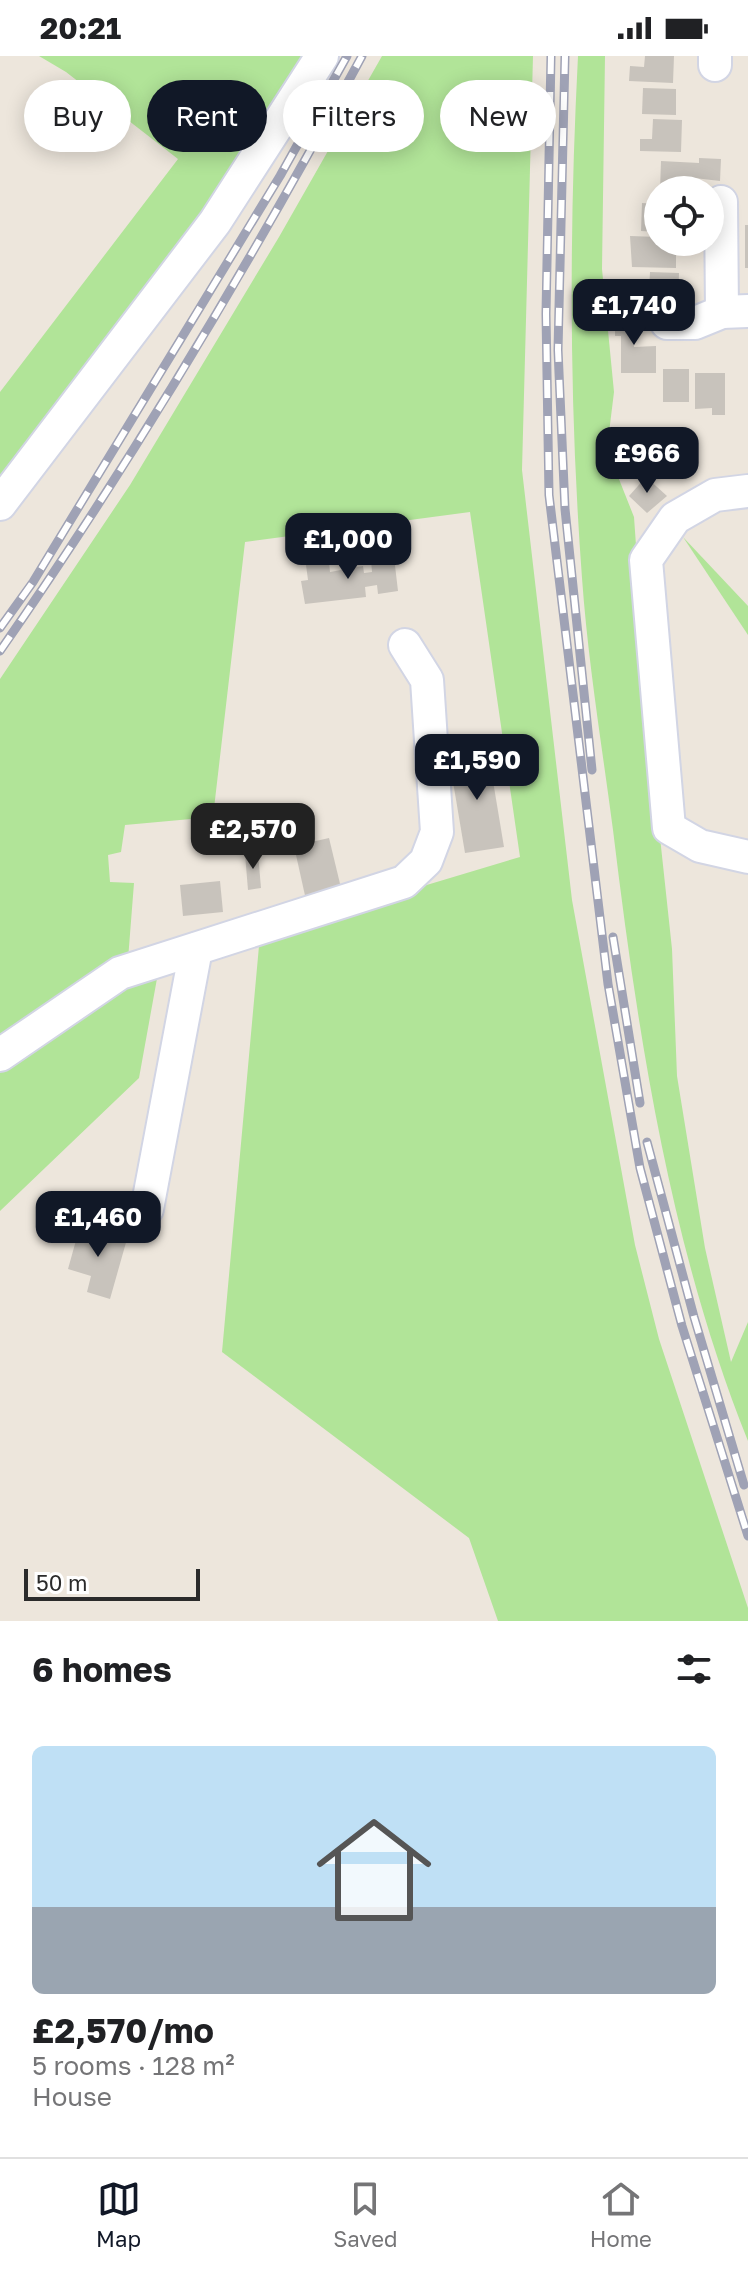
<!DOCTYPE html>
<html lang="en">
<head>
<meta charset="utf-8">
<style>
	:root { --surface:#fff; --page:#f6f6f6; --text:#202124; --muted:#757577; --line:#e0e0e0; --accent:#111827 }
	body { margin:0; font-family:"Golos Text",sans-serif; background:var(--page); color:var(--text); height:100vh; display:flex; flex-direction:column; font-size:30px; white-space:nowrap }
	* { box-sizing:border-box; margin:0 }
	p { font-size:26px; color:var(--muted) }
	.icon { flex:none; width:44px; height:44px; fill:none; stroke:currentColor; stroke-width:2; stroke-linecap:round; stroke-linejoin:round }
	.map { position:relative; height:1565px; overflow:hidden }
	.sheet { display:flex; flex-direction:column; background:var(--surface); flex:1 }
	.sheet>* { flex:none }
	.hud { position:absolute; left:24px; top:24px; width:700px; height:72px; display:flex; gap:16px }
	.fabs { position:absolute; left:644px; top:120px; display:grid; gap:16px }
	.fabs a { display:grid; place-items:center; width:80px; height:80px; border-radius:50%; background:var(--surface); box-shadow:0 4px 20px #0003; font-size:40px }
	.scale { position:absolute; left:24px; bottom:20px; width:176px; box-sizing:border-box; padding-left:8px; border:4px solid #2b2b2b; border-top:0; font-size:22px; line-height:28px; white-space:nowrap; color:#2b2b2b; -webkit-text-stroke:6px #fff; paint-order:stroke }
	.price { position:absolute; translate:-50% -68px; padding:0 18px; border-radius:16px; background:var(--accent); color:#fff; font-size:26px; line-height:52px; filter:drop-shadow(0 2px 4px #0008) }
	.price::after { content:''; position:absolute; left:50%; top:48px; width:24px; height:18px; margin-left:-12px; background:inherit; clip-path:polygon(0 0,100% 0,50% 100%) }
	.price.active { background:#222; color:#fff }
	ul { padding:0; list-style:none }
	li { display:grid; align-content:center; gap:16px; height:424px; padding:0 32px }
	li span { display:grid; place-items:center; height:248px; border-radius:12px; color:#555 }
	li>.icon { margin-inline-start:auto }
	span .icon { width:144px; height:144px; fill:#fffc; stroke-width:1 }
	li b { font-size:34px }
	h2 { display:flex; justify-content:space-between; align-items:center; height:96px; padding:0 32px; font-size:34px }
	.tag { padding:0 28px; border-radius:36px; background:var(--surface); box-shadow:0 4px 20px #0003; font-size:28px; line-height:72px }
	.tag.active { background:var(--accent); color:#fff }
	.status { display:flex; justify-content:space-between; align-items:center; height:56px; padding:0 40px; background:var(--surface); direction:ltr }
	.status svg { height:22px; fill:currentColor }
	.menu { display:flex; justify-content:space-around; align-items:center; height:112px; border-top:2px solid var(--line); background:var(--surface); font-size:22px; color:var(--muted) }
	.menu a { display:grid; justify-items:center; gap:4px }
	.menu .active { color:var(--accent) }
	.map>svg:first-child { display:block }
</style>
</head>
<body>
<div class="status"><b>20:21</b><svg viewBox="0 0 49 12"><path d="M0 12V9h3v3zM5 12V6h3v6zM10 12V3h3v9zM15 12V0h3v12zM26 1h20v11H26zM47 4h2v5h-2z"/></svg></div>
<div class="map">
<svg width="748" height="1565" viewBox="0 0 748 1565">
	<rect width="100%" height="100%" fill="#ede6dc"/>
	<g fill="#b1e498">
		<path d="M39 0H314L306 19 0 438V336L178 103 66 16Z"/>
		<path d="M382 0H533L522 414 572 844 635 1189 659 1283 748 1552V1565H498L469 1482 222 1296 260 879 520 801 470 456 245 486 213 761 125 769 121 796 108 799 110 826 134 827 126 929 158 917 139 1022 0 1155V623L130 429 279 181Z"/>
		<path d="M578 0H605L602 213 614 336 607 393 634 461 650 688 672 893 677 1020 705 1192 731 1306 748 1266V1385C670 1191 638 980 613 774 602 690 588 606 582 522 569 348 569 174 578 0Z"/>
		<path d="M683 481 748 550V579Z"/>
	</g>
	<g fill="#c8c3bc">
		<path d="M645 0H674L673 27 629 25 630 10 644 11Z"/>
		<path d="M643 32 676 33V59L642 58Z"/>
		<path d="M653 63 682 64 681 96 640 95V83H652Z"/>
		<path d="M699 102 721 103 720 125 686 121V134H660L661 105 699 107Z"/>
		<path d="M642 147 658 148V176L641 175Z"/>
		<rect x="745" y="169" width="3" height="43"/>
		<path d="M630 180 658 181V186H676V212L632 211Z"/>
		<path d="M650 216 679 217 678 250 637 253 638 234H649Z"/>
		<path d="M615 258H637L634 291 656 290V317H621V280H615Z"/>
		<rect x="663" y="313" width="26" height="33"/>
		<path d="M695 317H725V359H712V352L695 353Z"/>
		<path d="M646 421 667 440 647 457 629 440Z"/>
		<path d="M394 501 398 535 378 538 377 529 365 531 366 541 305 548 301 525 308 524 306 509 329 506 330 516 363 510 364 517 372 516 371 504Z"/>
		<path d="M488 695 504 791 465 797 449 702Z"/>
		<path d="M329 782 342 836 306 844 294 790Z"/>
		<path d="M258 797 261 832 248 834 245 798Z"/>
		<path d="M220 825 223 856 183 860 180 829Z"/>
		<path d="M80 1170 127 1183 110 1243 87 1236 91 1220 68 1213Z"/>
	</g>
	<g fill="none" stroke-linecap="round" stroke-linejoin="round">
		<defs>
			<g id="minor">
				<path d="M715 9V0"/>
				<path d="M721 146 722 256"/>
				<path d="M667 267H695L722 256 748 255"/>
				<path d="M748 435 715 439 675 462 646 504 669 772 700 790 748 801"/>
				<path d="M0 448 215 166 322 0"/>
				<path d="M0 999 120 917 404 826 426 805 437 776 427 624 405 589"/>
				<path d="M147 1153 196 893"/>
			</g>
		</defs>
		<use href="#minor" stroke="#d2d5e4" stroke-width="36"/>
		<use href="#minor" stroke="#fff" stroke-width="32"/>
		<defs>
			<g id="rail">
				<path d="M551 0 546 258 549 439 608 928 640 1112 682 1270 748 1480"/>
				<path d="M565 0 558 294 565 453 592 714"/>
				<path d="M0 572 33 526 280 120 347 0"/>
				<path d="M0 595C133 404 252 204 362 0"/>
				<path d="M613 881 640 1047"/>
				<path d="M647 1086 694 1261 744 1429"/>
			</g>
		</defs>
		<use href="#rail" stroke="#9fa2b5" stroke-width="9"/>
		<use href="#rail" stroke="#fff" stroke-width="6" stroke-dasharray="18" stroke-linecap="butt"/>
	</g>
</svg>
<div class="fabs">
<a><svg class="icon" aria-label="locate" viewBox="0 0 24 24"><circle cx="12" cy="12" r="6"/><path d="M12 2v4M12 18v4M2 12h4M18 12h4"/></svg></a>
</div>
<div class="scale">50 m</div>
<b class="price" style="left:634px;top:291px">£1,740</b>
<b class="price" style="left:647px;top:439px">£966</b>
<b class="price" style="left:348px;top:525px">£1,000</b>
<b class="price" style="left:477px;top:746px">£1,590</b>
<b class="price active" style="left:253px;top:815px">£2,570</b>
<b class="price" style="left:98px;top:1203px">£1,460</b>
<div class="hud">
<a class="tag">Buy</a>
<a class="tag active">Rent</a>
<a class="tag">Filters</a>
<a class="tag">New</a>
</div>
</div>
<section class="sheet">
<h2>6 homes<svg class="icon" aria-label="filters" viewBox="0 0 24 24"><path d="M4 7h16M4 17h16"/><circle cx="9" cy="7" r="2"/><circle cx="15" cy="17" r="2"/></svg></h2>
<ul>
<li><span style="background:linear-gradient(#bfe0f5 65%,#9aa5b1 0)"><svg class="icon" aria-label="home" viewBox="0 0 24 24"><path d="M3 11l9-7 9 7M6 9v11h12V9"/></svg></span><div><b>£2,570/mo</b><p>5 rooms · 128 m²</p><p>House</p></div></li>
</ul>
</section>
<nav class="menu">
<a class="active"><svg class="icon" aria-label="map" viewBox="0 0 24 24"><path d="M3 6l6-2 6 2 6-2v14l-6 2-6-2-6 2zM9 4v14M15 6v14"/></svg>Map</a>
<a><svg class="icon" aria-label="saved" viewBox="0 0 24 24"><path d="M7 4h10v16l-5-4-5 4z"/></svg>Saved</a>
<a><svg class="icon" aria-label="home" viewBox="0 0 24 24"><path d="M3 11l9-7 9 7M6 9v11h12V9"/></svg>Home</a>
</nav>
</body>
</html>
